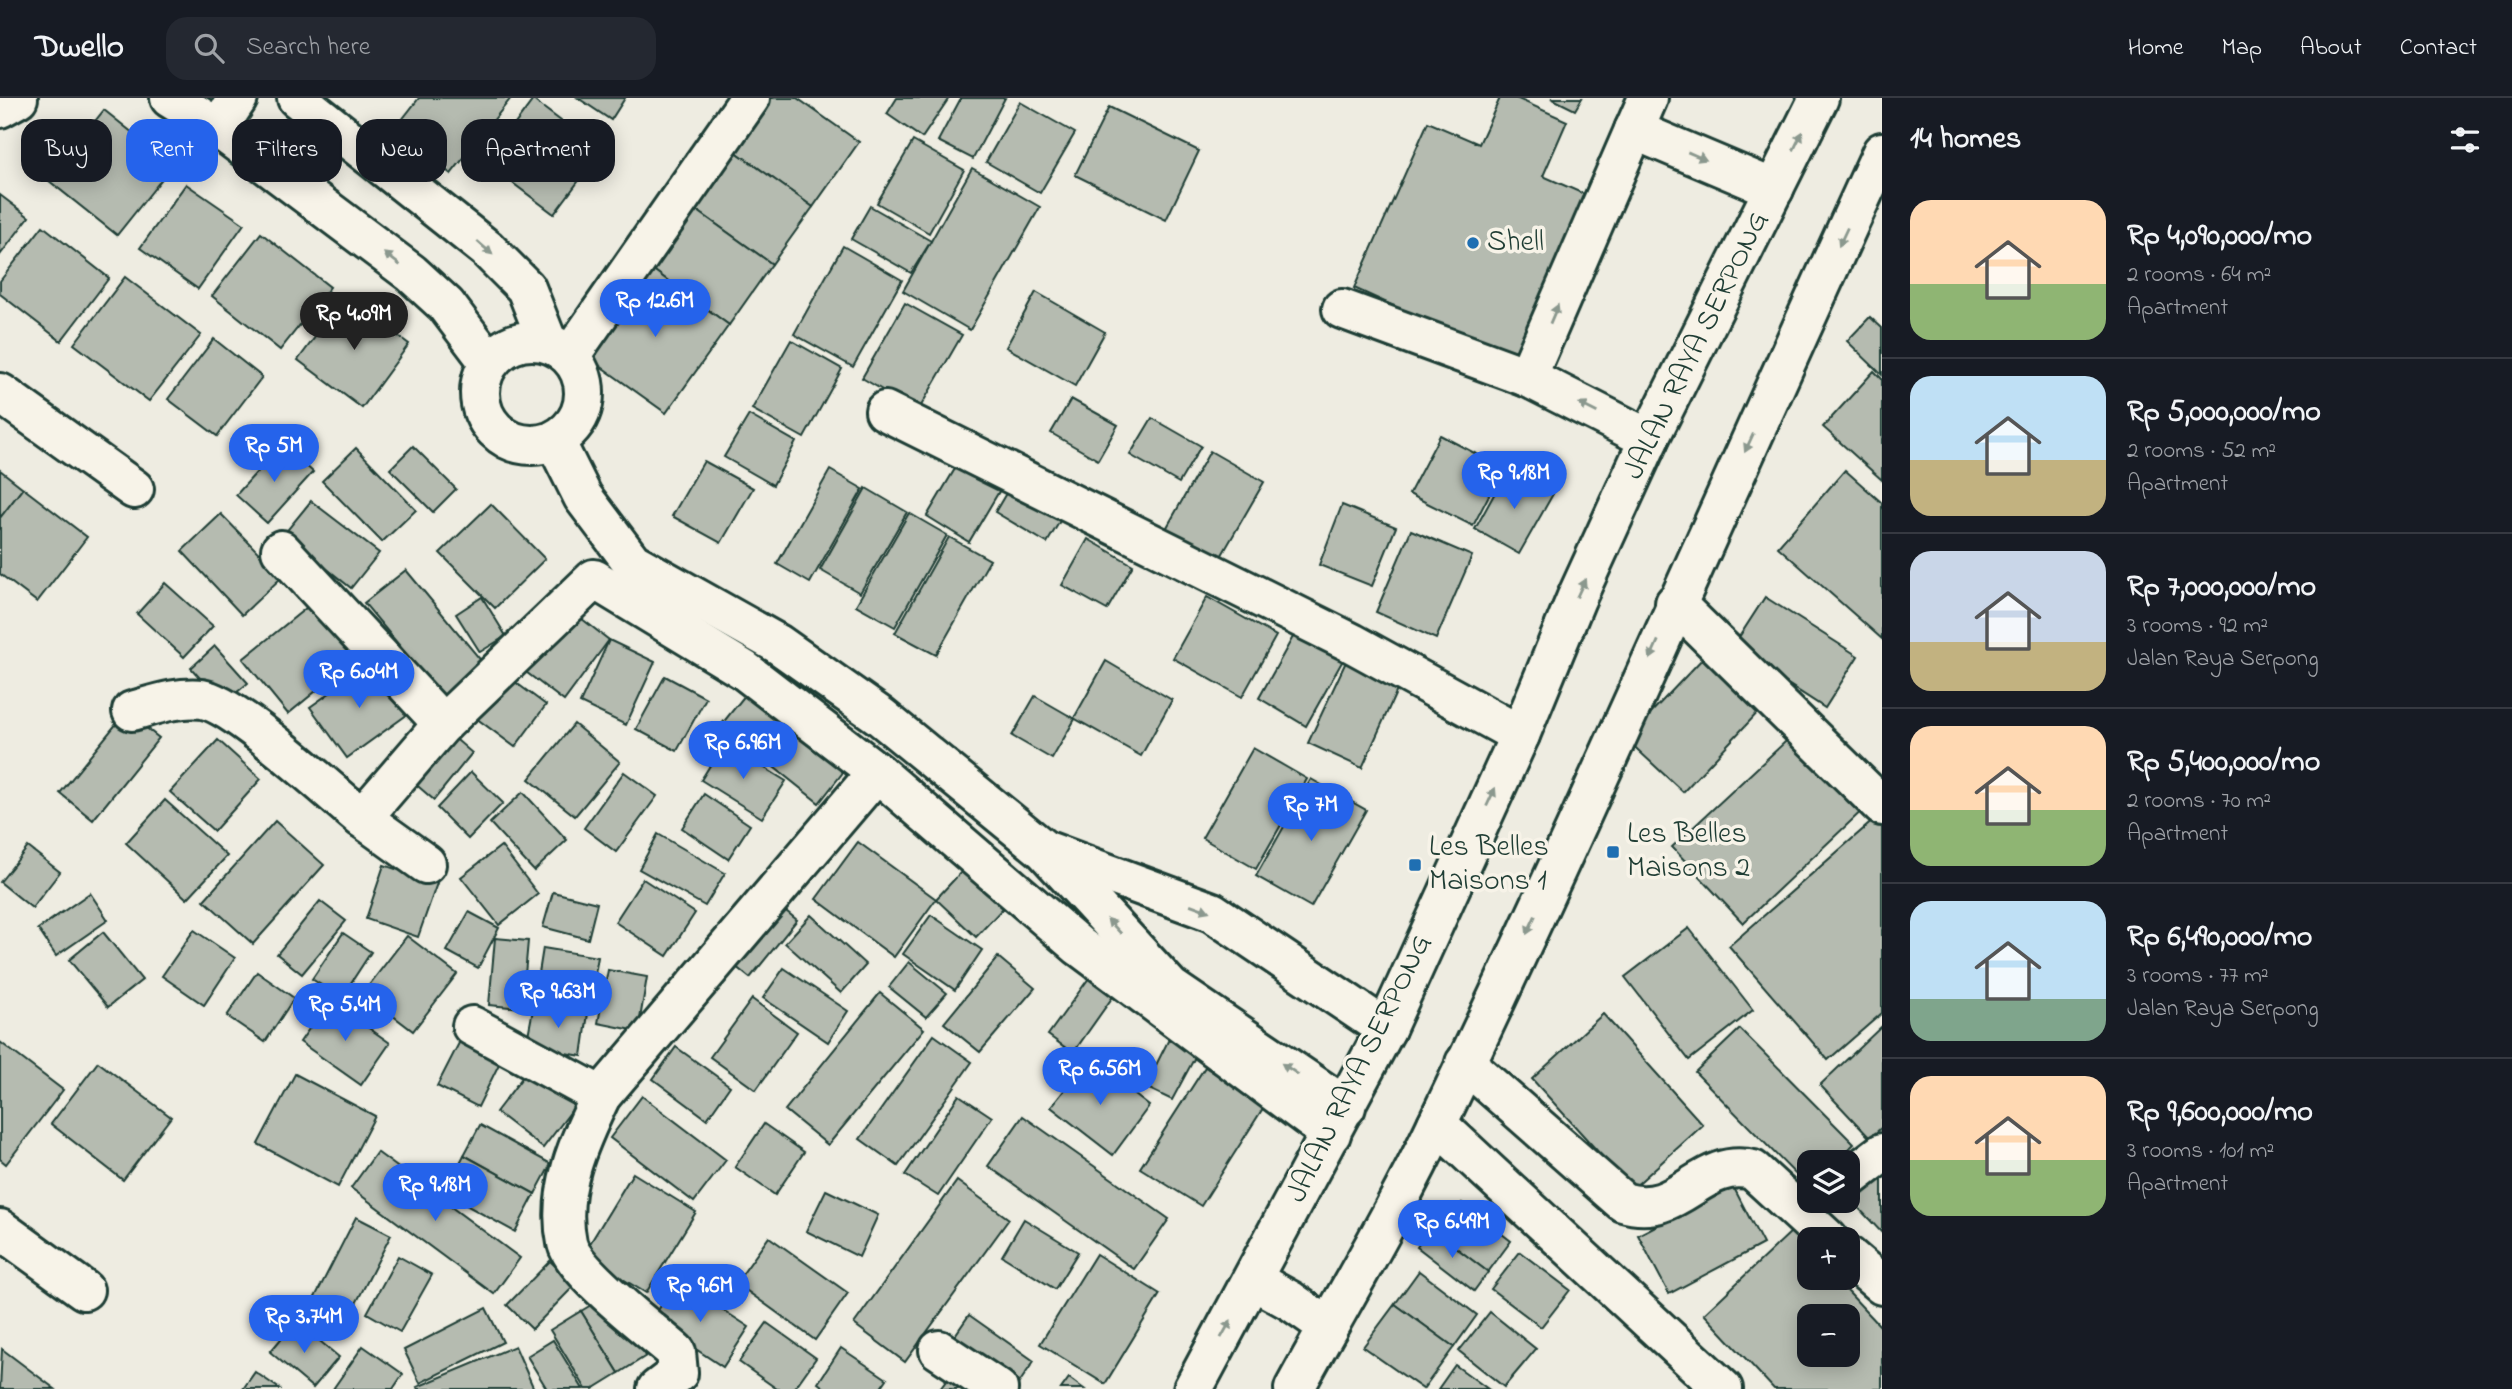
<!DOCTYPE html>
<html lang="en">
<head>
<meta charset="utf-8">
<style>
	:root { --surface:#171b24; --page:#242831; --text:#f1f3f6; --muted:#9ea1a6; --line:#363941; --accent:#2563eb }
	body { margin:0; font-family:"Indie Flower",sans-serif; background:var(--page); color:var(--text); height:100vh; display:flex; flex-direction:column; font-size:26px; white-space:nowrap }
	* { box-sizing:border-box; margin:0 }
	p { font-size:23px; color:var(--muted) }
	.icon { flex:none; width:38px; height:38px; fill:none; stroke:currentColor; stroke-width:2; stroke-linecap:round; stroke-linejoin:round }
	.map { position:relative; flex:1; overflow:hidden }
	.side { display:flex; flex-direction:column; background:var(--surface); width:630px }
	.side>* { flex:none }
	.banner { position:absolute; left:21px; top:21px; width:665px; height:63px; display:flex; gap:14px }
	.tools { position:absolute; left:1797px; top:1052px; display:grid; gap:14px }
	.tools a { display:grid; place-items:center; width:63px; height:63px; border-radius:14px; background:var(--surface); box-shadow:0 4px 18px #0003; font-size:35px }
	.price { position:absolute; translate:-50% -60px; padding:0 16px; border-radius:24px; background:var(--accent); color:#fff; font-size:23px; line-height:46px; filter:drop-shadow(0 2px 4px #0008) }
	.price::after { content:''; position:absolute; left:50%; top:42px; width:21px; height:16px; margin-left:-10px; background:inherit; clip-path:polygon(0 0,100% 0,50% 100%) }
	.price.current { background:#222; color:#fff }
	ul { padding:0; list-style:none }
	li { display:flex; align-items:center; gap:21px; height:175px; padding:0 28px }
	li+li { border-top:2px solid var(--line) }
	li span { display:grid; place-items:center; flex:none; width:196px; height:140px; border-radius:21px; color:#555 }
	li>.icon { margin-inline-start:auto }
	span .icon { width:84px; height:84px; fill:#fffc; stroke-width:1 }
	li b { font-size:30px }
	h2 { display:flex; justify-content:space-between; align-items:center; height:84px; padding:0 28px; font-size:30px }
	.chip { padding:0 24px; border-radius:21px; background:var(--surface); box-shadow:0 4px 18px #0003; font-size:24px; line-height:63px }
	.chip.current { background:var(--accent); color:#fff }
	header { display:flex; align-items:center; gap:42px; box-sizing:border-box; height:98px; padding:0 35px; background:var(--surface); border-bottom:2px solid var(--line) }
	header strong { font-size:33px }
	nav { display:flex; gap:38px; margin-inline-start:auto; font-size:24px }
	.search { width:490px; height:63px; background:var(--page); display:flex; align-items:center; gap:18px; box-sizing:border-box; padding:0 24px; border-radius:21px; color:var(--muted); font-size:26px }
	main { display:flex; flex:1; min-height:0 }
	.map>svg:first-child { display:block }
</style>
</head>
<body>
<header>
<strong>Dwello</strong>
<div class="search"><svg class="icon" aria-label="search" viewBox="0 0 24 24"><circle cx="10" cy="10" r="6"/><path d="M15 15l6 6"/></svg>Search here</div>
<nav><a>Home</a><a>Map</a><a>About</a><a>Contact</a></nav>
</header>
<main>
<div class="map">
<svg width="1882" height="1291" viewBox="0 0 1882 1291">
	<rect width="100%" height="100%" fill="#eeece1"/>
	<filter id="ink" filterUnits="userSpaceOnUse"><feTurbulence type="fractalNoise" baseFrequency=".0143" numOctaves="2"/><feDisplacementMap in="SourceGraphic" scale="14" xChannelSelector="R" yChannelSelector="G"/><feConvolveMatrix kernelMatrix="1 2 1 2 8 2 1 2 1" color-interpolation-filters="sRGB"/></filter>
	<g filter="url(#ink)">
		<g fill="#b5bbb0" stroke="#1f3d34" stroke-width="2" fill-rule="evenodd">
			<path d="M419 0H511L451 76 394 32Z"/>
			<path d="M578 0H625L611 22Z"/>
			<path d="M763 0H797L859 44 813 109 729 49Z"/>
			<path d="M897 0H949L922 40 887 16Z"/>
			<path d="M961 0H1005L973 61 938 43Z"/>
			<path d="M1500 0H1516L1567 23 1543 78 1593 100 1519 265 1354 190 1428 24 1479 46Z"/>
			<path d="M1551 0H1582L1575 12Z"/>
			<path d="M533 2 601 53 554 116 486 65Z"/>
			<path d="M1020 4 1075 35 1040 95 986 64Z"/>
			<path d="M1109 9 1199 53 1166 122 1075 77Z"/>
			<path d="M104 12 173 67 117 137 48 82Z"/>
			<path d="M913 43 964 72 929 135 877 105Z"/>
			<path d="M729 49 813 109 772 166 688 106Z"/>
			<path d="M972 70 1040 109 970 232 903 193Z"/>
			<path d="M186 86 244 126 198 191 140 150Z"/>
			<path d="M0 97 29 119 0 157Z"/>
			<path d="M688 106 772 166 729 227 645 166Z"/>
			<path d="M870 108 931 143 911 175 851 141Z"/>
			<path d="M43 128 109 180 61 243 0 196V183Z"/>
			<path d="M261 135 330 189 280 252 212 198Z"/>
			<path d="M843 148 902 182 853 269 794 236Z"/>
			<path d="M645 166 729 227 666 315 582 255Z"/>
			<path d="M125 179 201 237 149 303 74 246Z"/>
			<path d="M1036 194 1105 234 1075 288 1006 249Z"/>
			<path d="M345 199 409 246 362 310 298 262Z"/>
			<path d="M905 205 962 237 918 313 862 280Z"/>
			<path d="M1870 219 1882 230V277L1847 243Z"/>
			<path d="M214 241 262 279 217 338 168 301Z"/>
			<path d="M791 242 842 271 804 340 752 311Z"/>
			<path d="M1874 273 1882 281V382L1823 329Z"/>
			<path d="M1071 301 1118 327 1098 362 1051 335Z"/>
			<path d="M749 317 796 344 773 387 724 359Z"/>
			<path d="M1152 320 1201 348 1179 385 1130 357Z"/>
			<path d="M1440 337 1503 370 1473 428 1409 396Z"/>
			<path d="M282 346 313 374 267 425 236 397Z"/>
			<path d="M413 348 456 391 433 414 390 371Z"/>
			<path d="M356 350 416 412 382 444 322 383Z"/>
			<path d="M1210 353 1264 384 1215 469 1162 438Z"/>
			<path d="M965 354 1007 380 969 444 927 418Z"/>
			<path d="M704 363 753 390 721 445 672 418Z"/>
			<path d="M1508 371 1553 396 1519 456 1475 431Z"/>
			<path d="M0 372 23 390 0 420Z"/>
			<path d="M830 372 863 391 810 485 777 466Z"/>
			<path d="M1845 372 1882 405V541L1778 449Z"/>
			<path d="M1012 385 1064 416 1047 445 995 414Z"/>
			<path d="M23 390 87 439 37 504 0 476V420Z"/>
			<path d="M866 390 907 414 860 495 820 472Z"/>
			<path d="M311 403 379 455 351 490 284 436Z"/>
			<path d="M491 406 545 461 495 510 440 455Z"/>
			<path d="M1342 407 1396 429 1372 488 1319 467Z"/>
			<path d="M909 415 947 437 895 529 856 507Z"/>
			<path d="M221 416 282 479 242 517 182 453Z"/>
			<path d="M1411 432 1472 458 1436 541 1376 514Z"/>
			<path d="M949 439 990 462 936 557 895 535Z"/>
			<path d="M1088 441 1133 467 1107 512 1062 487Z"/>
			<path d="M406 472 484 566 443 600 364 505Z"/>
			<path d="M165 485 213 528 184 559 137 516Z"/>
			<path d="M482 499 506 538 480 554 456 516Z"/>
			<path d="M1207 499 1276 538 1242 599 1173 560Z"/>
			<path d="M1765 499 1858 558 1825 610 1732 550Z"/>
			<path d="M316 502 361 556 288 616 243 561Z"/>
			<path d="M568 510 609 542 564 603 522 571Z"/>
			<path d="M1299 528 1347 555 1306 628 1259 600Z"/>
			<path d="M609 542 655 564 626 627 580 605Z"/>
			<path d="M215 548 248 585 223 606 191 570Z"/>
			<path d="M1350 555 1403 579 1362 670 1308 645Z"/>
			<path d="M1706 557 1762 610 1683 694 1626 641Z"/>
			<path d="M1106 563 1172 602 1141 658 1074 620Z"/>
			<path d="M372 565 408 616 347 660 310 609Z"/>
			<path d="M503 575 546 607 515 649 472 617Z"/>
			<path d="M665 578 706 600 677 653 636 631Z"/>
			<path d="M750 591 848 668 819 705 721 627Z"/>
			<path d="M1035 598 1075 621 1052 661 1012 638Z"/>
			<path d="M126 614 159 640 93 722 60 695Z"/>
			<path d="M574 626 620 664 575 718 529 681Z"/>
			<path d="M443 630 472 655 434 702 405 677Z"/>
			<path d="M1798 632 1868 707 1743 825 1672 749Z"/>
			<path d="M218 642 261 681 214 733 170 694Z"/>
			<path d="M724 645 786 683 762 720 701 682Z"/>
			<path d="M1253 650 1307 681 1256 771 1202 740Z"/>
			<path d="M471 674 503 705 468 741 437 710Z"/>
			<path d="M624 674 657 698 616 754 584 730Z"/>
			<path d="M1311 681 1366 712 1311 809 1256 778Z"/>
			<path d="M523 694 567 742 534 773 490 725Z"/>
			<path d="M704 696 750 727 728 761 682 730Z"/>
			<path d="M165 702 227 758 187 801 126 745Z"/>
			<path d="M1875 721 1882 729V915L1828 962 1729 848Z"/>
			<path d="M275 723 324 767 253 846 204 802Z"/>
			<path d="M658 736 725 775 705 808 639 771Z"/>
			<path d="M858 744 936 801 894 859 816 801Z"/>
			<path d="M501 748 538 796 499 827 461 779Z"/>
			<path d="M28 749 60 774 32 810 0 784Z"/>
			<path d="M384 767 437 785 418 839 366 821Z"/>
			<path d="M963 772 1004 809 976 839 936 801Z"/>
			<path d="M643 781 695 815 667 858 615 824Z"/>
			<path d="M553 794 597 805 588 841 543 829Z"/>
			<path d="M90 795 108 822 56 858 38 831Z"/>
			<path d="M320 803 346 823 302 876 277 856Z"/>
			<path d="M776 805 797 822 750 880 730 864Z"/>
			<path d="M469 814 499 830 478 870 447 853Z"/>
			<path d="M811 817 866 867 841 895 785 845Z"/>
			<path d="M931 817 982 852 955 892 903 856Z"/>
			<path d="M1689 830 1753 912 1689 962 1625 879Z"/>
			<path d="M194 832 235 860 204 907 162 878Z"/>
			<path d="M103 834 142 882 108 909 69 862Z"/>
			<path d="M343 835 371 854 341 900 312 881Z"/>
			<path d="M407 838 457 876 413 933 363 895Z"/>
			<path d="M495 840 528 843 522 910 489 907Z"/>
			<path d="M543 850 598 859 588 915 534 906Z"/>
			<path d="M998 859 1035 890 980 954 944 925Z"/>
			<path d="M909 864 947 895 926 919 889 889Z"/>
			<path d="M784 870 848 913 828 944 763 900Z"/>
			<path d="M608 872 647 879 638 933 598 925Z"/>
			<path d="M1094 873 1119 890 1073 955 1048 937Z"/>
			<path d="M257 874 294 900 265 944 227 918Z"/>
			<path d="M880 895 924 931 828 1047 785 1012Z"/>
			<path d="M752 901 797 934 756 992 710 959Z"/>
			<path d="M329 902 390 945 361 987 300 944Z"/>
			<path d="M534 906 588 915 582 958 526 948Z"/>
			<path d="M1603 916 1703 1027 1632 1091 1532 981Z"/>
			<path d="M1882 928V1029L1870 1040 1820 987Z"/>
			<path d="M1740 931 1854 1046 1835 1064H1810L1809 1090 1695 974Z"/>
			<path d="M1173 933 1201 948 1172 1002 1145 989Z"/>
			<path d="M934 937 972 964 898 1068 860 1041Z"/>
			<path d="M461 941 501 962 478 1009 437 988Z"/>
			<path d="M0 944 63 992 6 1066 0 1061Z"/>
			<path d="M676 949 730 988 707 1021 653 981Z"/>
			<path d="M1089 961 1149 1008 1113 1057 1051 1009Z"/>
			<path d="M98 964 171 1019 123 1082 51 1026Z"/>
			<path d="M531 968 578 1004 543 1050 496 1014Z"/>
			<path d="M1205 969 1265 1007 1201 1108 1140 1070Z"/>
			<path d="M295 976 375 1018 338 1089 258 1046Z"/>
			<path d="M959 997 992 1019 938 1098 905 1077Z"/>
			<path d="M642 998 726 1062 694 1104 610 1040Z"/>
			<path d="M1023 1018 1169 1121 1134 1171 988 1068Z"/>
			<path d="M764 1026 804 1054 775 1097 735 1069Z"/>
			<path d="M480 1027 551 1066 535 1096 464 1057Z"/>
			<path d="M377 1054 520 1160 494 1196 351 1090Z"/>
			<path d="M464 1057 535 1096 515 1134 444 1095Z"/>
			<path d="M633 1075 696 1114 646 1195 583 1157Z"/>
			<path d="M1882 1077V1135L1854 1105Z"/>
			<path d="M957 1083 1009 1121 905 1264 854 1226Z"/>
			<path d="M1733 1088 1763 1146 1669 1196 1638 1137Z"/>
			<path d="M826 1092 878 1117 859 1159 806 1133Z"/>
			<path d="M1462 1105 1511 1143 1488 1174 1439 1137Z"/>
			<path d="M356 1119 391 1137 344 1229 309 1211Z"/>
			<path d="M1024 1121 1078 1154 1055 1191 1002 1158Z"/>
			<path d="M1430 1130 1488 1174 1474 1193 1417 1149Z"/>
			<path d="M1792 1133 1810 1152V1180H1835L1882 1230V1291H1774L1704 1216ZM1810 1218H1848V1256H1810Z"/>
			<path d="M769 1139 848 1195 815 1242 736 1185Z"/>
			<path d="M1520 1154 1570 1192 1541 1229 1491 1191Z"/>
			<path d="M1096 1156 1160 1196 1105 1286 1040 1246Z"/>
			<path d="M398 1158 432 1177 400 1234 367 1215Z"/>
			<path d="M550 1163 575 1187 532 1231 507 1207Z"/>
			<path d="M1419 1173 1477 1217 1454 1249 1395 1206Z"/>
			<path d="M677 1182 749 1229 723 1269 652 1222Z"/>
			<path d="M608 1197 646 1258 619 1275 581 1213Z"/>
			<path d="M1395 1206 1454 1249 1423 1291 1363 1249Z"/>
			<path d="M486 1210 503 1244 420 1285 404 1252Z"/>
			<path d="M581 1213 619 1275 593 1291H586L550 1232Z"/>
			<path d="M1490 1214 1536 1251 1504 1289 1459 1253Z"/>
			<path d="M969 1217 1034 1263 1015 1291 947 1249Z"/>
			<path d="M296 1223 339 1259 313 1290 270 1254Z"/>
			<path d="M767 1225 816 1260 794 1291H777L739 1264Z"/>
			<path d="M553 1242 583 1291H547L527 1258Z"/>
			<path d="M363 1248 403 1276 393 1291H333Z"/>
			<path d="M515 1248 534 1291H418L417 1289Z"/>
			<path d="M841 1250 887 1281 880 1291H826L818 1285Z"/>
			<path d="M2 1251 55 1291H0Z"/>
			<path d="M1455 1267 1488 1291H1438Z"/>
			<path d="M956 1270 985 1291H940Z"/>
			<path d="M255 1274 280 1291H243Z"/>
			<path d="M1069 1280 1084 1291H1061Z"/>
		</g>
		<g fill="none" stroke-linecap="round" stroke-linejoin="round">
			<defs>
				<g id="minor">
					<path d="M170 0 218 30 411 175 446 207 489 264"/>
					<path d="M297 0 487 151 526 190 547 243"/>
					<path d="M0 10 18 0"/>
					<path d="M218 30 238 0"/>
					<path d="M1634 32 1774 91"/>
					<path d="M1342 211 1527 279 1649 341"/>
					<circle cx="532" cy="295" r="52"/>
					<path d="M570 258 750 0"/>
					<path d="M1527 279 1648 0"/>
					<path d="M0 295 134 391"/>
					<path d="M885 313 1352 545 1520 637"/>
					<path d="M555 343 583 399 632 464 778 546 880 618 1044 752 1171 890 1346 1009"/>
					<path d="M281 452 443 626"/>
					<path d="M1675 505 1882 708"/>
					<path d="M132 613C154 607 179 598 202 601 236 606 331 695 362 720L441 628 594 481 744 572 877 674 1079 848 1331 1036"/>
					<path d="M362 720 426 766"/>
					<path d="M1050 754 1212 814 1386 931"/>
					<path d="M472 928 601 998"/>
					<path d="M1465 965 1623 1104C1681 1122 1699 1059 1753 1072L1828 1141"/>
					<path d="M1437 1026 1723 1291"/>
					<path d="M1848 1081 1882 1055"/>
					<path d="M0 1131 84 1192"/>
					<path d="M1848 1158 1882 1187"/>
					<path d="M939 1252 998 1291"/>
					<path d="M657 1291 678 1275 676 1254C652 1233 573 1173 567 1145 556 1092 579 1044 601 998L877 674"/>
				</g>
				<g id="major">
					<path d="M1253 1182 1291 1203 1328 1229"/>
					<path d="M1193 1291 1386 931 1520 637 1576 501 1649 341 1819 0"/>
					<path d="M1294 1291C1342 1203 1395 1115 1438 1024 1592 704 1733 377 1882 54"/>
				</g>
			</defs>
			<use href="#minor" stroke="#1f3d34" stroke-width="44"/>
			<use href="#major" stroke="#1f3d34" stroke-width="44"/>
			<use href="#minor" stroke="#f7f3e8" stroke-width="38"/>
			<use href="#major" stroke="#f7f3e8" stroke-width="38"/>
		</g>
		<defs><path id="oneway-solid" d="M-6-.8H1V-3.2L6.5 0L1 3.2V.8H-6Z" transform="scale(1.75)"/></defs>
		<g fill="#8b988e">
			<use href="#oneway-solid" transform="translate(1798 43) rotate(-64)"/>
			<use href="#oneway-solid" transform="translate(1697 58) rotate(23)"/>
			<use href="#oneway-solid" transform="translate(1843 139) rotate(115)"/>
			<use href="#oneway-solid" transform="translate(485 150) rotate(41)"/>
			<use href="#oneway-solid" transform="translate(392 161) rotate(-143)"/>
			<use href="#oneway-solid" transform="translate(1554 216) rotate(-67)"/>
			<use href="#oneway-solid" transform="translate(1588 310) rotate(-153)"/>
			<use href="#oneway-solid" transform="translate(1749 345) rotate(115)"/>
			<use href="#oneway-solid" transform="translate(1581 490) rotate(-65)"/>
			<use href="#oneway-solid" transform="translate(1654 552) rotate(114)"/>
			<use href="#oneway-solid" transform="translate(1491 699) rotate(-65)"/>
			<use href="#oneway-solid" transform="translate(1200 810) rotate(20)"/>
			<use href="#oneway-solid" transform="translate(1531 827) rotate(115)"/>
			<use href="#oneway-solid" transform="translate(1114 828) rotate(-133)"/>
			<use href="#oneway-solid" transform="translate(1290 971) rotate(-146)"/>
			<use href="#oneway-solid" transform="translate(1226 1231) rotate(-61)"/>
		</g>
	</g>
	<g fill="#1f6fb2" stroke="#f7f3e8" stroke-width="2.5">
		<circle cx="1473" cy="145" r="7"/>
		<rect x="1606" y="747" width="14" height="14" rx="3.5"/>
		<rect x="1408" y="760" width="14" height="14" rx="3.5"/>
	</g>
	<g text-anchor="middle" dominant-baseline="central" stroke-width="7" stroke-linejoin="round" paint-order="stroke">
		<g font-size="30" fill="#1f3d34" stroke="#f7f3e8" text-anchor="start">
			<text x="1487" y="145">Shell</text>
			<text x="1627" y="737">Les Belles<tspan x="1627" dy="34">Maisons 2</tspan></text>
			<text x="1429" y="750">Les Belles<tspan x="1429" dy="34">Maisons 1</tspan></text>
		</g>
		<g font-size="30" fill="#1f3d34" stroke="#f7f3e8">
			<text transform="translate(1697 248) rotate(-64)">JALAN RAYA SERPONG</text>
			<text transform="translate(1360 971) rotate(-64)">JALAN RAYA SERPONG</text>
		</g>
	</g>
</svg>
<div class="tools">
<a><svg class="icon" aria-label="layers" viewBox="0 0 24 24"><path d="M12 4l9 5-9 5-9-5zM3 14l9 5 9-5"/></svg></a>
<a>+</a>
<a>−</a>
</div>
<b class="price" style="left:655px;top:241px">Rp 12.6M</b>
<b class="price current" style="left:354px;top:254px">Rp 4.09M</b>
<b class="price" style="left:274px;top:386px">Rp 5M</b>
<b class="price" style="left:1514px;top:413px">Rp 9.18M</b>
<b class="price" style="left:359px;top:612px">Rp 6.04M</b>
<b class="price" style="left:743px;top:683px">Rp 6.96M</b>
<b class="price" style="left:1311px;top:745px">Rp 7M</b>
<b class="price" style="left:558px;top:932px">Rp 9.63M</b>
<b class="price" style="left:345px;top:945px">Rp 5.4M</b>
<b class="price" style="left:1100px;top:1009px">Rp 6.56M</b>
<b class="price" style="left:435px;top:1125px">Rp 9.18M</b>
<b class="price" style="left:1452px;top:1162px">Rp 6.49M</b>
<b class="price" style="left:700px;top:1226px">Rp 9.6M</b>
<b class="price" style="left:304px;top:1257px">Rp 3.74M</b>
<div class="banner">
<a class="chip">Buy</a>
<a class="chip current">Rent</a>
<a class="chip">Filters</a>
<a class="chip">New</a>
<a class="chip">Apartment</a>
</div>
</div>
<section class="side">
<h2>14 homes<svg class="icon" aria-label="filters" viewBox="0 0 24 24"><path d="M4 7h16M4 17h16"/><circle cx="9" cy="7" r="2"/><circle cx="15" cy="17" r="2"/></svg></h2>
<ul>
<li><span style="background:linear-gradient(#ffd9b3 60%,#8fb573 0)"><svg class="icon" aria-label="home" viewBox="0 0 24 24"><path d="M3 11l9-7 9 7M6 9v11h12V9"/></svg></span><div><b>Rp 4,090,000/mo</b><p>2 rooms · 64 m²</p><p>Apartment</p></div></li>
<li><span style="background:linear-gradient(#bfe0f5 60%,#c2b280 0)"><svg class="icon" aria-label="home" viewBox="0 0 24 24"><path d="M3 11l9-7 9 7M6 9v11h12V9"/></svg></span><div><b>Rp 5,000,000/mo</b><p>2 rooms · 52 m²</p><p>Apartment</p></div></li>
<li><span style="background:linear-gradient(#c9d6e8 65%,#c2b280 0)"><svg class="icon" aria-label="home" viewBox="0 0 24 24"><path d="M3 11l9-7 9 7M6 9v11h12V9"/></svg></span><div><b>Rp 7,000,000/mo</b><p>3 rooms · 92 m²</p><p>Jalan Raya Serpong</p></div></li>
<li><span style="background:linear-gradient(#ffd9b3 60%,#8fb573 0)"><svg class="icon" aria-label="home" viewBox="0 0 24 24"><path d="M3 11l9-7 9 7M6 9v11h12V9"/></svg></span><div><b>Rp 5,400,000/mo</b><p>2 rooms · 70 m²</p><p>Apartment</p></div></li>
<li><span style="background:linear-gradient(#bfe0f5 70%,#7fa58c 0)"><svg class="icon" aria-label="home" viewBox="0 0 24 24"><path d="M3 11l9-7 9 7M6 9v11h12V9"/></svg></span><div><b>Rp 6,490,000/mo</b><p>3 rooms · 77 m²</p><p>Jalan Raya Serpong</p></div></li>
<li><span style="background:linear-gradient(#ffd9b3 60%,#8fb573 0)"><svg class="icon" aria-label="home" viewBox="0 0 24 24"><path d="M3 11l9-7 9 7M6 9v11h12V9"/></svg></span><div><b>Rp 9,600,000/mo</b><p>3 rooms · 101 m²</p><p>Apartment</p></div></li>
</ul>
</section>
</main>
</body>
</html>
